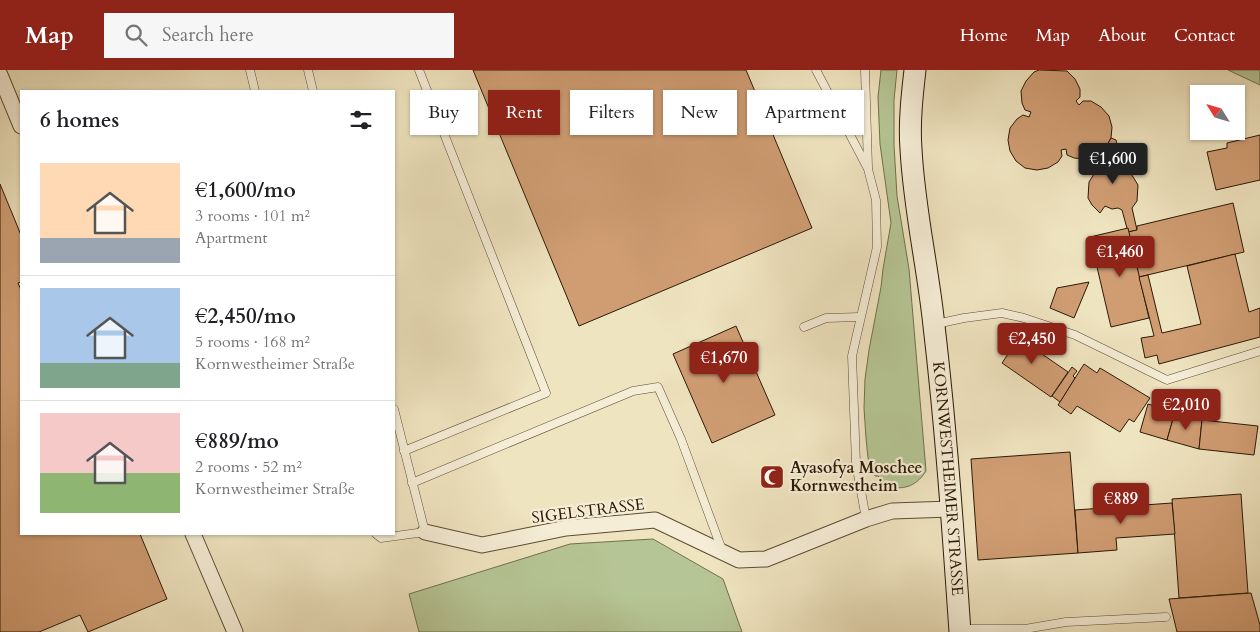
<!DOCTYPE html>
<html lang="en">
<head>
<meta charset="utf-8">
<style>
	:root { --surface:#fff; --page:#f6f6f6; --text:#202124; --muted:#757577; --line:#e0e0e0; --accent:#8f2418 }
	body { margin:0; font-family:Cardo,serif; background:var(--page); color:var(--text); height:100vh; display:flex; flex-direction:column; font-size:19px; white-space:nowrap }
	* { box-sizing:border-box; margin:0 }
	p { font-size:16px; color:var(--muted) }
	.icon { flex:none; width:28px; height:28px; fill:none; stroke:currentColor; stroke-width:2; stroke-linecap:round; stroke-linejoin:round }
	.map { position:relative; flex:1; overflow:hidden }
	.side { position:absolute; left:20px; top:20px; width:375px; height:445px; display:flex; flex-direction:column; background:var(--surface); border-radius:0px; box-shadow:0 1px 4px #0004 }
	.side>* { flex:none }
	.guide { position:absolute; left:410px; top:20px; width:475px; height:45px; display:flex; gap:10px }
	.needle { width:32px; rotate:307deg }
	.controls { position:absolute; left:1190px; top:15px; display:grid; gap:10px }
	.controls a { display:grid; place-items:center; width:55px; height:55px; border-radius:0px; background:var(--surface); box-shadow:0 1px 4px #0004; font-size:25px }
	.price { position:absolute; translate:-50% -42px; padding:0 11px; border-radius:5px; background:var(--accent); color:#fff; font-size:16px; line-height:32px; filter:drop-shadow(0 1px 2px #0008) }
	.price::after { content:''; position:absolute; left:50%; top:30px; width:15px; height:11px; margin-left:-8px; background:inherit; clip-path:polygon(0 0,100% 0,50% 100%) }
	.price.on { background:#222; color:#fff }
	ul { padding:0; list-style:none }
	li { display:flex; align-items:center; gap:15px; height:125px; padding:0 20px }
	li+li { border-top:1px solid var(--line) }
	li span { display:grid; place-items:center; flex:none; width:140px; height:100px; border-radius:0px; color:#555 }
	li>.icon { margin-inline-start:auto }
	span .icon { width:60px; height:60px; fill:#fffc; stroke-width:1 }
	li b { font-size:21px }
	h2 { display:flex; justify-content:space-between; align-items:center; height:60px; padding:0 20px; font-size:21px }
	.pill { padding:0 18px; border-radius:0px; background:var(--surface); box-shadow:0 1px 4px #0004; font-size:18px; line-height:45px }
	.pill.on { background:var(--accent); color:#fff }
	header { display:flex; align-items:center; gap:30px; box-sizing:border-box; height:70px; padding:0 25px; background:var(--accent); color:#fff }
	header strong { font-size:24px }
	nav { display:flex; gap:28px; margin-inline-start:auto; font-size:18px }
	.search { width:350px; height:45px; background:var(--page); display:flex; align-items:center; gap:12px; box-sizing:border-box; padding:0 18px; border-radius:0px; color:var(--muted); font-size:19px }
	.map>svg:first-child { display:block }
</style>
</head>
<body>
<header>
<strong>Map</strong>
<div class="search"><svg class="icon" aria-label="search" viewBox="0 0 24 24"><circle cx="10" cy="10" r="6"/><path d="M15 15l6 6"/></svg>Search here</div>
<nav><a>Home</a><a>Map</a><a>About</a><a>Contact</a></nav>
</header>
<div class="map">
<svg width="1260" height="562" viewBox="0 0 1260 562">
	<rect width="100%" height="100%" fill="#efe4c0"/>
	<filter id="stains"><feTurbulence type="fractalNoise" baseFrequency=".004" numOctaves="4"/><feColorMatrix values="0 0 0 0 .2 0 0 0 0 .09 0 0 0 0 .02 0 0 0 .5 -.17"/></filter>
	<radialGradient id="worn" r=".72"><stop offset=".6" stop-color="#630" stop-opacity="0"/><stop offset="1" stop-color="#630" stop-opacity=".3"/></radialGradient>
	<g fill="#b6c595" stroke="#71704c">
		<path d="M881 0H897L894 30V75L897 126 909 199 926 401C917 415 906 420 889 417L878 406H875L868 388 866 368 864 338 865 309 869 280 881 217 883 199 891 153 880 74 878 27Z"/>
		<path d="M1228 0H1260V15Z"/>
		<path d="M653 469 723 509 742 562H419L409 524 570 474Z"/>
	</g>
	<g fill="#d09d73" stroke="#2c1a04">
		<path d="M473 0H746L812 158 579 256Z"/>
		<path d="M1039 0 1067 1 1075 9 1080 19V27L1076 31 1079 35 1083 31H1091L1101 37 1109 46 1112 57 1111 68 1105 79 1096 86 1085 89 1074 88 1067 85 1066 79 1061 80 1062 86 1058 92 1048 98 1037 100 1025 98 1016 91 1010 81 1008 70 1010 58 1017 49 1023 45 1029 47 1031 42 1025 40 1022 33 1021 21 1026 11 1034 2Z"/>
		<path d="M1260 65V110L1216 120 1207 82 1227 78V73Z"/>
		<path d="M1111 68 1116 70 1123 97 1130 102 1138 115 1137 131 1132 138 1137 160 1128 162 1122 140 1118 138 1112 139 1105 136 1100 143 1092 135 1088 128 1089 112 1094 104 1091 88 1096 86 1105 79Z"/>
		<path d="M0 114 21 165V212L18 213 21 220V464H140L167 529 88 562 80 545 39 562H0Z"/>
		<path d="M1233 133 1244 182 1139 207 1128 162 1137 160V156Z"/>
		<path d="M1128 158 1149 248 1111 257 1090 167Z"/>
		<path d="M1235 184 1249 242 1260 238V267L1159 294 1157 285 1145 288 1141 268 1154 266 1139 207 1148 205 1162 263 1201 254 1187 196Z"/>
		<path d="M1089 212 1074 248 1050 238 1057 218Z"/>
		<path d="M736 256 775 345 712 373 673 284Z"/>
		<path d="M1013 264 1068 302 1051 327 1002 293 1008 284 1002 279 1001 267Z"/>
		<path d="M1084 294 1097 303 1100 298 1150 328 1134 352 1129 349 1120 362 1077 336 1071 344 1058 335Z"/>
		<path d="M1072 297 1077 301 1073 306 1075 308 1060 332 1052 326Z"/>
		<path d="M1148 334 1175 342 1167 370 1140 362Z"/>
		<path d="M1175 342 1202 350 1199 379 1167 370Z"/>
		<path d="M1202 350 1258 356 1254 385 1199 379Z"/>
		<path d="M1070 382 1078 483 978 490 971 389Z"/>
		<path d="M1241 424 1248 523 1179 528 1172 429Z"/>
		<path d="M1172 433 1175 464 1116 468 1117 480 1078 483 1075 440Z"/>
		<path d="M1251 523 1260 555V562H1177L1169 529Z"/>
	</g>
	<g fill="none" stroke-linecap="round" stroke-linejoin="round">
		<defs>
			<g id="lane">
				<path d="M250 0 255 21"/>
				<path d="M308 0 313 21"/>
				<path d="M816 0 868 99 876 130 877 177 852 286 856 393 866 449"/>
				<path d="M865 0 868 97"/>
				<path d="M936 254 964 248 1002 243 1024 248 1075 265 1167 310 1260 281"/>
				<path d="M804 257 826 248 860 247"/>
				<path d="M404 381 546 323 419 0"/>
				<path d="M412 413 633 321 658 317 681 369 722 480"/>
				<path d="M376 464 381 468 425 462 394 339"/>
				<path d="M961 559H1025L1066 552 1166 547"/>
			</g>
			<g id="street">
				<path d="M0 5 21 56"/>
				<path d="M425 462 482 475 566 458 655 450 739 490 766 489 866 449 892 441 951 439"/>
				<path d="M193 464 235 562"/>
			</g>
			<g id="secondary">
				<path id="s1" d="M915 0C912 26 909 53 911 79 914 139 928 197 934 256 946 358 953 460 960 562"/>
			</g>
		</defs>
		<use href="#lane" stroke="#5d4c33" stroke-width="9"/>
		<use href="#street" stroke="#5d4c33" stroke-width="17"/>
		<use href="#secondary" stroke="#2c1a04" stroke-width="23"/>
		<use href="#lane" stroke="#f5edd6" stroke-width="8"/>
		<use href="#street" stroke="#f5edd6" stroke-width="15"/>
		<use href="#secondary" stroke="#f5edd6" stroke-width="21"/>
	</g>
	<defs>
		<symbol id="mosque-square" viewBox="-11 -11 22 22"><rect x="-9" y="-9" width="18" height="18" rx="4" fill="#8f2418" stroke="#f5edd6"/><path d="M3.5-4.9A6 6 0 1 0 3.5 4.9A5 5 0 1 1 3.5-4.9Z" fill="#fff"/></symbol>
	</defs>
	<g fill-rule="evenodd">
		<use href="#mosque-square" x="758" y="393" width="28" height="28"/>
	</g>
	<g text-anchor="middle" dominant-baseline="central" stroke-width="4.5" stroke-linejoin="round" paint-order="stroke">
		<g font-size="16" font-weight="bold" fill="#2c1a04" stroke="#f5edd6" text-anchor="start">
			<text x="790" y="398">Ayasofya Moschee<tspan x="790" dy="18">Kornwestheim</tspan></text>
		</g>
		<g font-size="16" fill="#2c1a04" stroke="#f5edd6">
			<text stroke="none"><textPath href="#s1" startOffset="411">KORNWESTHEIMER STRASSE</textPath></text>
			<text transform="translate(588 441) rotate(-7)">SIGELSTRASSE</text>
		</g>
	</g>
	<rect width="100%" height="100%" filter="url(#stains)"/>
	<rect width="100%" height="100%" fill="url(#worn)"/>
</svg>
<div class="controls">
<a><svg class="needle" viewBox="-14 -14 28 28"><path d="M0-13l5 13h-10z" fill="#e53935"/><path d="M0 13l5-13h-10z" fill="#757577"/></svg></a>
</div>
<b class="price on" style="left:1113px;top:115px">€1,600</b>
<b class="price" style="left:1120px;top:208px">€1,460</b>
<b class="price" style="left:1032px;top:295px">€2,450</b>
<b class="price" style="left:724px;top:314px">€1,670</b>
<b class="price" style="left:1186px;top:361px">€2,010</b>
<b class="price" style="left:1121px;top:455px">€889</b>
<div class="guide">
<a class="pill">Buy</a>
<a class="pill on">Rent</a>
<a class="pill">Filters</a>
<a class="pill">New</a>
<a class="pill">Apartment</a>
</div>
<section class="side">
<h2>6 homes<svg class="icon" aria-label="filters" viewBox="0 0 24 24"><path d="M4 7h16M4 17h16"/><circle cx="9" cy="7" r="2"/><circle cx="15" cy="17" r="2"/></svg></h2>
<ul>
<li><span style="background:linear-gradient(#ffd9b3 75%,#9aa5b1 0)"><svg class="icon" aria-label="home" viewBox="0 0 24 24"><path d="M3 11l9-7 9 7M6 9v11h12V9"/></svg></span><div><b>€1,600/mo</b><p>3 rooms · 101 m²</p><p>Apartment</p></div></li>
<li><span style="background:linear-gradient(#a9c7e8 75%,#7fa58c 0)"><svg class="icon" aria-label="home" viewBox="0 0 24 24"><path d="M3 11l9-7 9 7M6 9v11h12V9"/></svg></span><div><b>€2,450/mo</b><p>5 rooms · 168 m²</p><p>Kornwestheimer Straße</p></div></li>
<li><span style="background:linear-gradient(#f6c9c9 60%,#8fb573 0)"><svg class="icon" aria-label="home" viewBox="0 0 24 24"><path d="M3 11l9-7 9 7M6 9v11h12V9"/></svg></span><div><b>€889/mo</b><p>2 rooms · 52 m²</p><p>Kornwestheimer Straße</p></div></li>
</ul>
</section>
</div>
</body>
</html>
